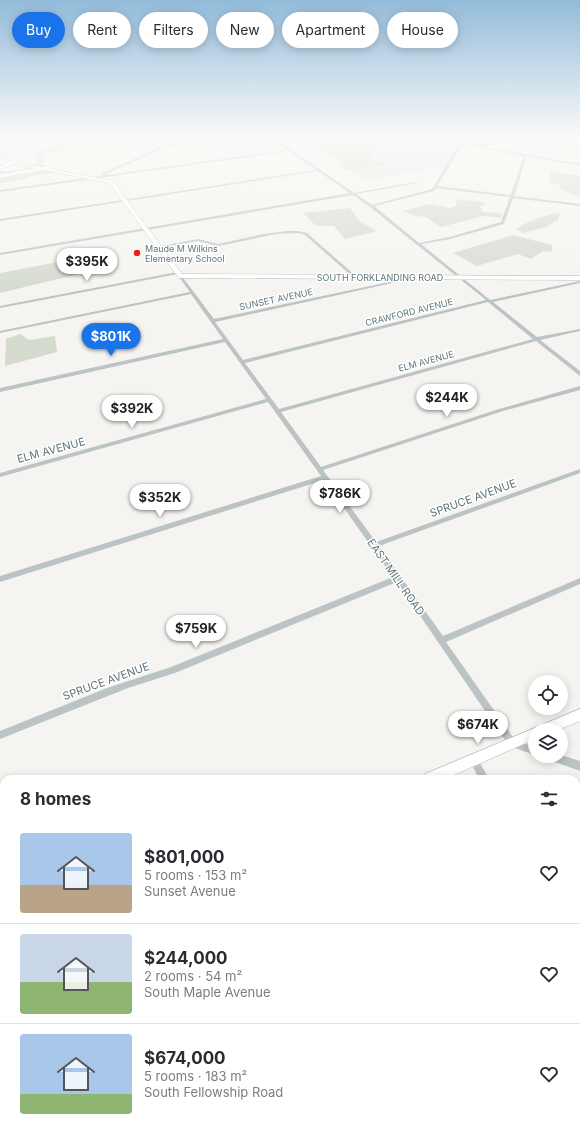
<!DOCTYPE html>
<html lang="en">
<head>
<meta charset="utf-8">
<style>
	:root { --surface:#fff; --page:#f2f2f3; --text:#2b2b33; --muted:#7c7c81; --line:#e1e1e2; --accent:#1a73e8 }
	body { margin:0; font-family:Inter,sans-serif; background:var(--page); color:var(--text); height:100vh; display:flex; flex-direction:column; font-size:15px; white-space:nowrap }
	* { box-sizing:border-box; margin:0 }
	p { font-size:13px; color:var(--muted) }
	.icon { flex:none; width:22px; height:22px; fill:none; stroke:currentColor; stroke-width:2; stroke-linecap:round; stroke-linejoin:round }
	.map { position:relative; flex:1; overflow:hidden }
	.drawer { position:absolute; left:0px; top:775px; width:580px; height:356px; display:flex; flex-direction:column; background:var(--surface); border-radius:12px 12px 0 0; box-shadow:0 2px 10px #0003 }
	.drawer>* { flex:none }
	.hud { position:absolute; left:12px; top:12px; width:556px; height:36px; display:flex; gap:8px }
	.controls { position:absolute; left:528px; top:675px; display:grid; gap:8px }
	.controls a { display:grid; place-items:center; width:40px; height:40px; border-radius:50%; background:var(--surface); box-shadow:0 2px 10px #0003; font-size:20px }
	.price { position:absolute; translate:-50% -34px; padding:0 9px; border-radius:14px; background:#fff; color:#222; font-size:13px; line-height:26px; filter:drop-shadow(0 1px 2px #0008) }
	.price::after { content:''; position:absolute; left:50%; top:24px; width:12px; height:9px; margin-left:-6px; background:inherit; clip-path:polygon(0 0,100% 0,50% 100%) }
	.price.on { background:var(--accent); color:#fff }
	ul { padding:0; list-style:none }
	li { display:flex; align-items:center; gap:12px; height:100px; padding:0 20px }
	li+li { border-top:1px solid var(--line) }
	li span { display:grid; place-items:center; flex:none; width:112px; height:80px; border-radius:4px; color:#555 }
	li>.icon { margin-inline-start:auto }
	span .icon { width:48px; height:48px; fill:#fffc; stroke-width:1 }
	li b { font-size:17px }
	h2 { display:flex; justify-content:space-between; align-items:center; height:48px; padding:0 20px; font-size:17px }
	.tag { padding:0 14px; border-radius:18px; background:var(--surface); box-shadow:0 2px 10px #0003; font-size:14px; line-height:36px }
	.tag.on { background:var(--accent); color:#fff }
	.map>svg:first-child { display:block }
</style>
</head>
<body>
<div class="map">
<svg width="580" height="1131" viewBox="0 0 580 1131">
	<rect width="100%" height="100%" fill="#f5f4f0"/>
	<g fill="#e5e5e4">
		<path d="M0 137H60L30 150 0 158V149L14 141Z"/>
		<path d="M304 137H447L460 141 443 169 437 166 413 174 410 172 365 180 339 164 345 163 333 155 328 156 324 153 329 152Z"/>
	</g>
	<g fill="#d5dacf">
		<path d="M78 137H145L137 138C145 143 154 143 163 146L115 138 103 140 85 147 68 146 46 155 43 170 55 172 50 174 36 175 21 180 0 183V178L22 174 38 164 36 156Z"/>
		<path d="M304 137H395L390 142 379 141 366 152 374 154 370 159 387 165 347 170 339 164 344 163Z"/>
		<path d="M450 137H491L497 138 486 148Z"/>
		<path d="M551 172 580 176V196L561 190 559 184 549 182Z"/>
		<path d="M457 199 487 203 480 207 483 212 501 213V218L483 216 441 227 426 217 416 216 403 211 430 204 450 208 456 206Z"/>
		<path d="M350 208 360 222 377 231 345 239 334 226H316L303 213Z"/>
		<path d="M560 213 558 220 546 227 523 233 516 229C530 220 544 215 560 213Z"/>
		<path d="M513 235 552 245V252L543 251 531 259 518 254 477 266 453 253Z"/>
		<path d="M74 259 83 273 0 293V273Z"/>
		<path d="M20 334 29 340 55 336 57 352 5 366 6 339Z"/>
	</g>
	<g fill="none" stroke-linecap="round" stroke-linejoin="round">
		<path stroke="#b2c5c6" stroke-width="1" d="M0 172C14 173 27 171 38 162L33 156 79 137"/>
		<defs>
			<g id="secondary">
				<path d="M520 137H528L580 146V148Z"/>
				<path d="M0 159 113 181 182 274 580 276V280L180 278 178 277 109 183 0 161Z"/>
				<path d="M580 709V721L558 730H535V739L445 779H423L425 774Z"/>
				<path d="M4 948V964L0 966V950Z"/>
			</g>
			<g id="highway">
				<path d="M66 137H72L0 170V166Z"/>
				<path d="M48 166 50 167V169L0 178V174Z"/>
			</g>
		</defs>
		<use href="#secondary" stroke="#afb7ba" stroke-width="1"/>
		<use href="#highway" stroke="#b2b7b9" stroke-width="1"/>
		<g fill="#bcc3c5" fill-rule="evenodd">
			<path d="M0 137 10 140V141L0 148V146L7 141 0 139Z"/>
			<path d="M225 137H231L166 147 104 175 101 174 164 145Z"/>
			<path d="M270 137H273L354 193 416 182 418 183 356 194 372 205 432 189 461 141 449 137H452L486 147 580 164V166L527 156 514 196 580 204V206L513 198 504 224 450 239 421 244 490 300 580 281V283L493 302 537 337 580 329V331L540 340 580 371V376L536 341 281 412 321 467 499 409 580 386V390L503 411 323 470 376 542 580 469V473L379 546 443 636 580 578V584L446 642 515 740 535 747V755L509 746 397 582 175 673 128 688 0 739V731L107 688 171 667 393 577 324 480 0 582V576L321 476 268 402 0 477V473L266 399 225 342 0 392V388L223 339 191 294 0 333V331L190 292 178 276 180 275H181L214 319 413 277 415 278 215 322 243 360 486 300 370 207 353 195 0 255V253L350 193 318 171 0 221V219L316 170 289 151 0 192V190L287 150ZM464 142 486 149 524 156 511 195 437 186ZM436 188 510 197 501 222 450 237 419 243 374 206 434 191ZM488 302 533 339 279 409 245 363Z"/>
			<path d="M287 231H298L307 233 357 277 354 278 305 235 298 233 276 234 218 246 198 241 158 248 156 247 198 239 218 244 264 234Z"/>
			<path d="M177 272 179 273 178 274 0 308V306Z"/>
			<path d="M561 755 580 761V771L547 759 546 756Z"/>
			<path d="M474 757 477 758 489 779H479L470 761 471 758Z"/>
			<path d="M576 908 580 909V919L576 918Z"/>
			<path d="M576 938 580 939V955L576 954Z"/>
			<path d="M580 1078V1090L576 1092V1080Z"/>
			<path d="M20 1127H39L38 1131H19Z"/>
			<path d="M396 1127H409L410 1131H397Z"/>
			<path d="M497 1127H514L513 1131H496Z"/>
		</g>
		<use href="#secondary" fill="#fff" fill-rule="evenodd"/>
		<use href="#highway" fill="#fff" fill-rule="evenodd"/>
	</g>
	<linearGradient id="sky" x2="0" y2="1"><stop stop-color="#92bbda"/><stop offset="0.46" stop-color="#fafaf8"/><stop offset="1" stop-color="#fafaf8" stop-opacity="0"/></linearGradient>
	<rect width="580" height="295" fill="url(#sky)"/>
	<circle fill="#ec1f19" stroke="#fff" stroke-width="1.5" cx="137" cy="253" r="4"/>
	<g text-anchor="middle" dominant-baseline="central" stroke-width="3" stroke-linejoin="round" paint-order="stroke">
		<g font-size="9" fill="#5e767d" stroke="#fff" text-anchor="start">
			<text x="145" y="248">Maude M Wilkins<tspan x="145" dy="10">Elementary School</tspan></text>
		</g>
		<g font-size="9" fill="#5e767d" stroke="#fff">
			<text x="380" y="277">SOUTH FORKLANDING ROAD</text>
			<text transform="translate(276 299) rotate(-12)">SUNSET AVENUE</text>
			<text transform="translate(409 312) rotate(-14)">CRAWFORD AVENUE</text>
			<text transform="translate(426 361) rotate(-15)">ELM AVENUE</text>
		</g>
		<g font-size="11" fill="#5e767d" stroke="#fff">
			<text transform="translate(51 450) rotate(-15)">ELM AVENUE</text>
			<text transform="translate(473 498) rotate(-20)">SPRUCE AVENUE</text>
			<text transform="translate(396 577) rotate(55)">EAST MILL ROAD</text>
			<text transform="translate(106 681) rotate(-20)">SPRUCE AVENUE</text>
		</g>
	</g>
</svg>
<div class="controls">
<a><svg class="icon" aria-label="locate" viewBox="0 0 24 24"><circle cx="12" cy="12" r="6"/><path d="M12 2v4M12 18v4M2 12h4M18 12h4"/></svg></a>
<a><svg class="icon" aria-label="layers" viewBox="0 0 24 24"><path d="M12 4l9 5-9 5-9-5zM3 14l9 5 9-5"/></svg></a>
</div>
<b class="price" style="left:87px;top:282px">$395K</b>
<b class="price on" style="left:111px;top:357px">$801K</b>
<b class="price" style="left:447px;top:418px">$244K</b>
<b class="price" style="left:132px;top:429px">$392K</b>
<b class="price" style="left:340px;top:514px">$786K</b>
<b class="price" style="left:160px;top:518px">$352K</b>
<b class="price" style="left:196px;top:649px">$759K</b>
<b class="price" style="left:478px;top:745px">$674K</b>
<div class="hud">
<a class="tag on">Buy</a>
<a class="tag">Rent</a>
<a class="tag">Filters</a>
<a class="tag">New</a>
<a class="tag">Apartment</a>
<a class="tag">House</a>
</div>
<section class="drawer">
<h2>8 homes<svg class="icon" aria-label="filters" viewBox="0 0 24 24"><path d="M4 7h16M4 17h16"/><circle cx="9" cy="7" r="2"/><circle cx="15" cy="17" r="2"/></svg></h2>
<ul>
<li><span style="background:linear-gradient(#a9c7e8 65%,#b9a48a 0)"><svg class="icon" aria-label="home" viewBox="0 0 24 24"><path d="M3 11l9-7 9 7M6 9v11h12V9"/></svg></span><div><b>$801,000</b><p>5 rooms · 153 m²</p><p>Sunset Avenue</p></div><svg class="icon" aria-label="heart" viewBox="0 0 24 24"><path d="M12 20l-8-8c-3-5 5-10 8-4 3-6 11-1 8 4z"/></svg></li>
<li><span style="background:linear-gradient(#c9d6e8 60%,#8fb573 0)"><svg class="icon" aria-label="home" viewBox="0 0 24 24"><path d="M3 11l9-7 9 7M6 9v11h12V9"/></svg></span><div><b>$244,000</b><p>2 rooms · 54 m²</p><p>South Maple Avenue</p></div><svg class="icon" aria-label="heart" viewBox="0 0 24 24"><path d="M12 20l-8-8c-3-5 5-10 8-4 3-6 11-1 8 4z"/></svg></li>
<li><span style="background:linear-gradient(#a9c7e8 75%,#8fb573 0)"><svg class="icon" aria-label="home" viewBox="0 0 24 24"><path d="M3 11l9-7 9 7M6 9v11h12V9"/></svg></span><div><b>$674,000</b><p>5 rooms · 183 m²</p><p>South Fellowship Road</p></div><svg class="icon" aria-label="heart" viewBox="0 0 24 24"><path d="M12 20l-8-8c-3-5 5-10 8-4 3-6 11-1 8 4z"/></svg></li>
</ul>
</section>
</div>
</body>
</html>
